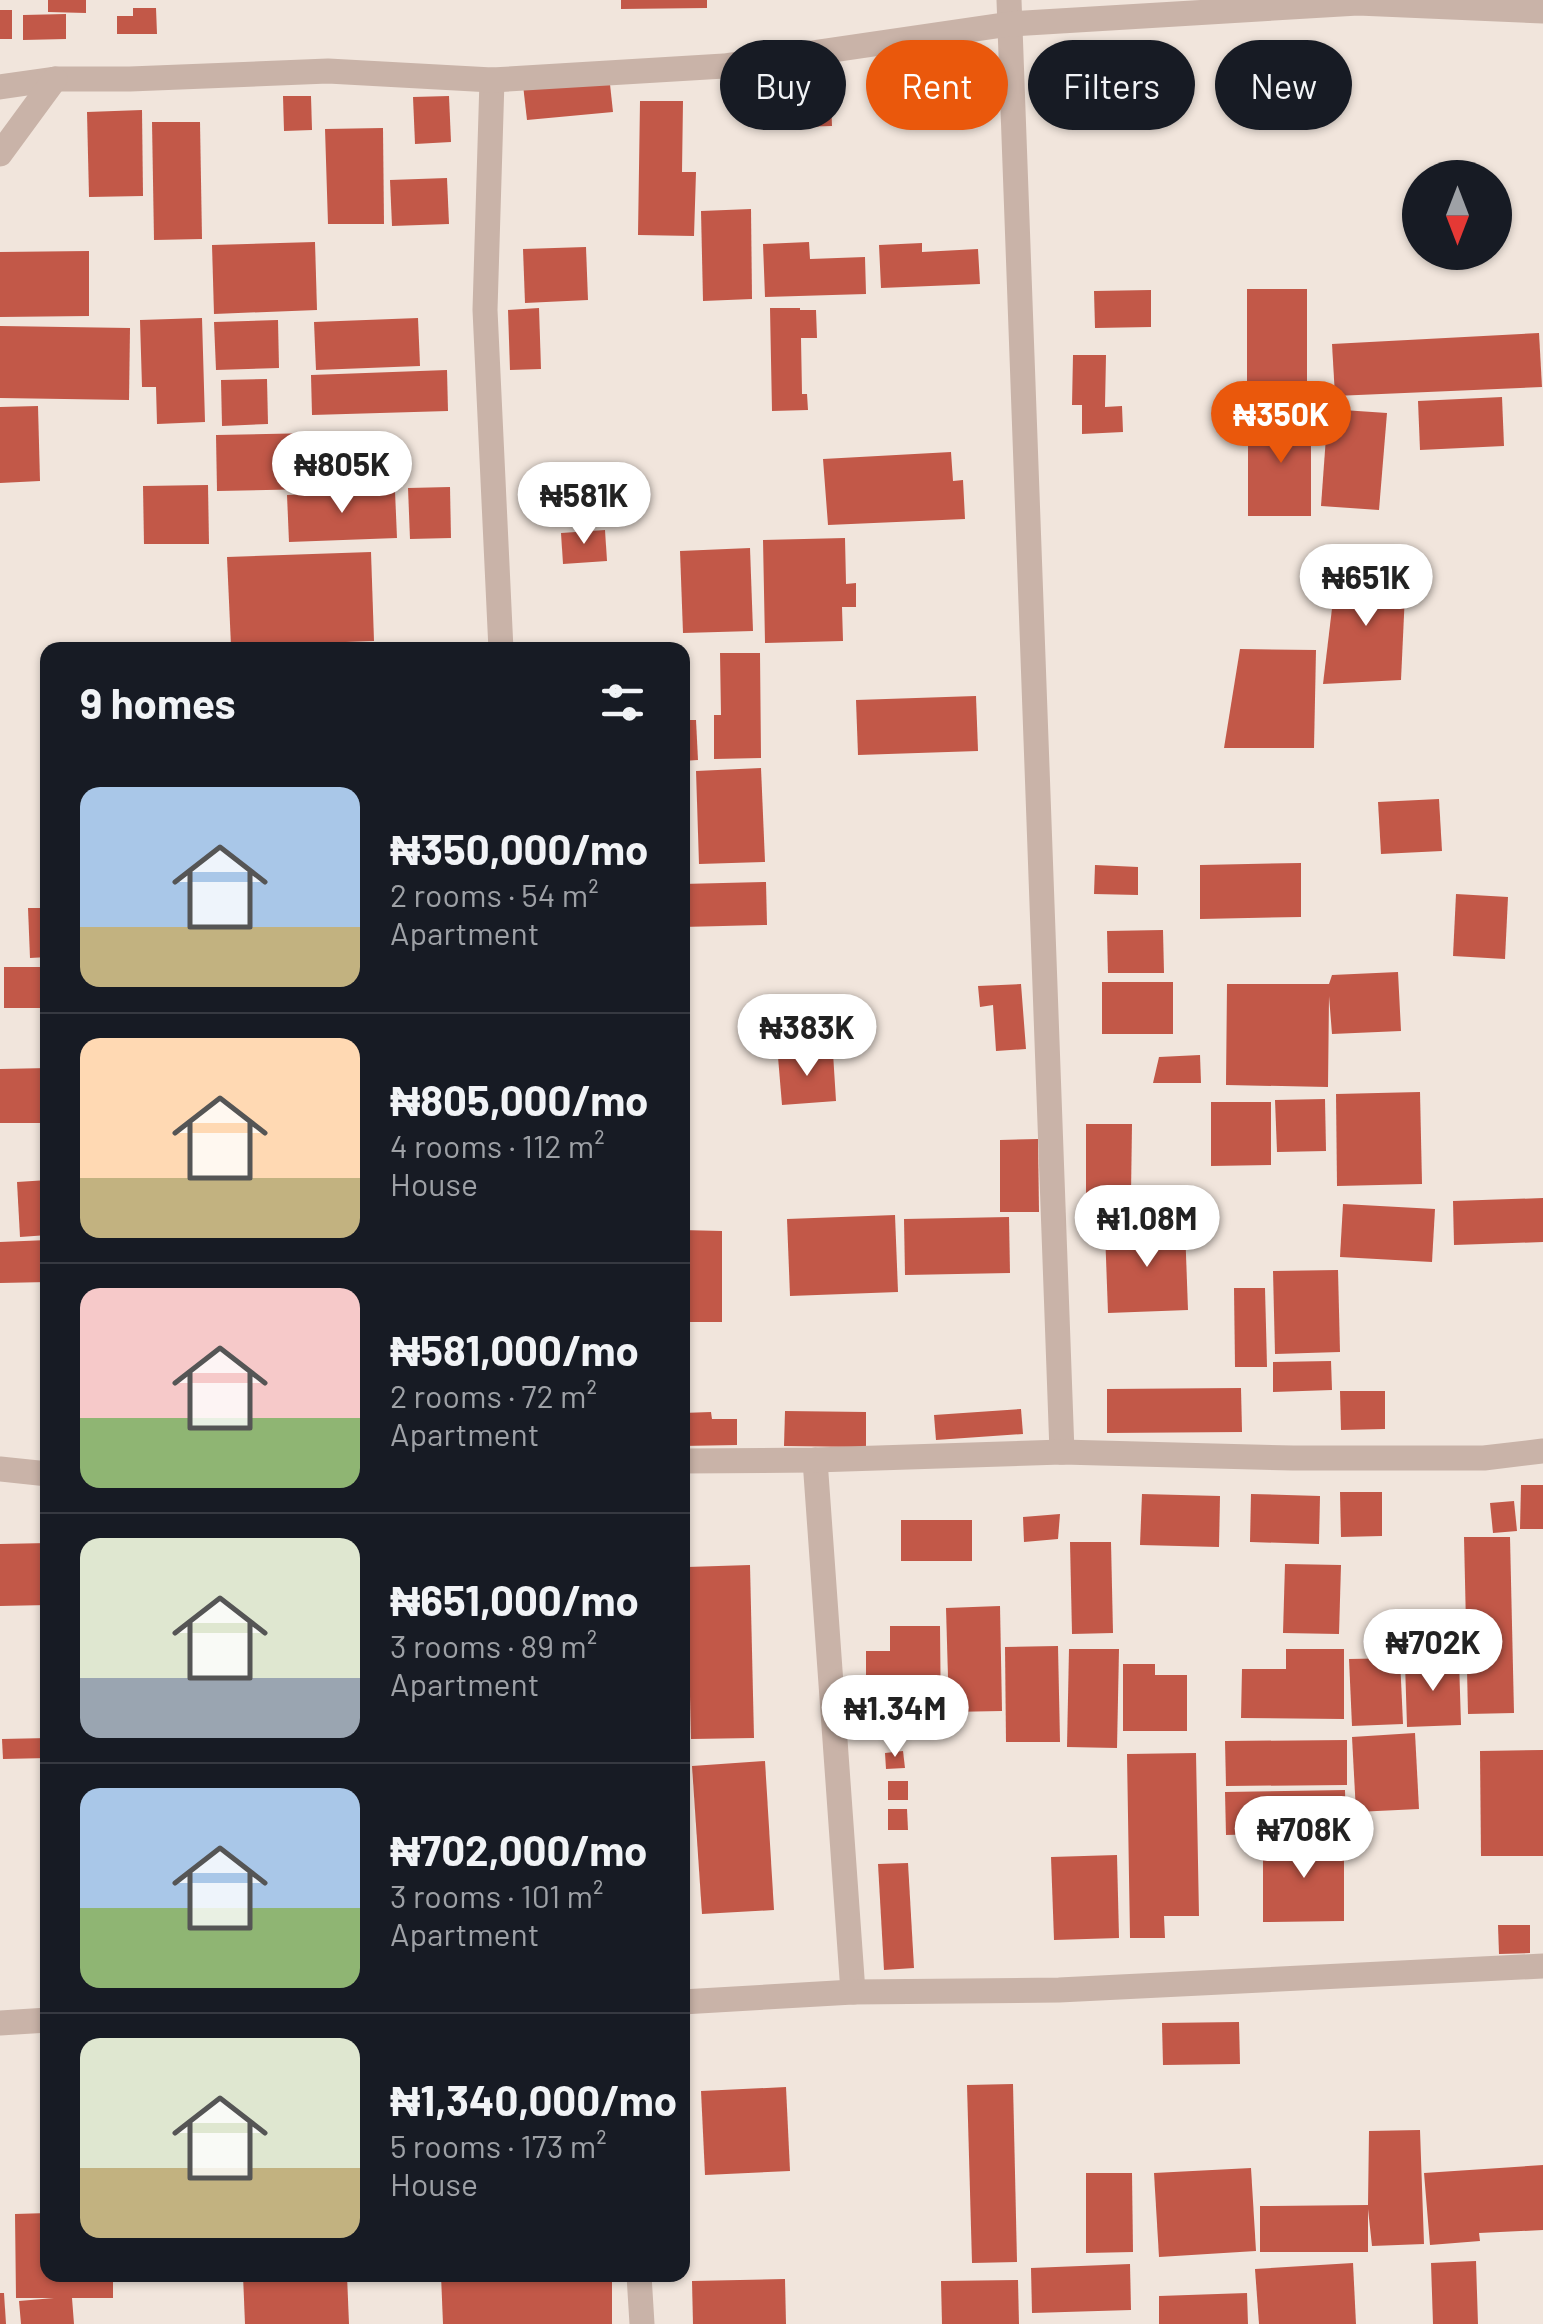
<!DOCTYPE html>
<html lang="en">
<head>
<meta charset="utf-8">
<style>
	:root { --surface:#171b24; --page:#242831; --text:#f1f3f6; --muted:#9ea1a6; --line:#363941; --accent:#ea580c }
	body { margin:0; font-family:Barlow,sans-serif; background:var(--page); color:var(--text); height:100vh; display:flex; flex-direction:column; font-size:38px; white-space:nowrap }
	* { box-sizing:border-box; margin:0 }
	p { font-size:32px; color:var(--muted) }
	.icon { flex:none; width:55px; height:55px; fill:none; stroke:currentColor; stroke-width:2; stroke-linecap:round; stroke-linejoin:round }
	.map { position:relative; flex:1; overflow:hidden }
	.drawer { position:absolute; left:40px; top:642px; width:650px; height:1640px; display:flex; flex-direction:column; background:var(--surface); border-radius:20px; box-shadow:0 2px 8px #0004 }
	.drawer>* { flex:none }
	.banner { position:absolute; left:720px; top:40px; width:672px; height:90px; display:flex; gap:20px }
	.needle { width:65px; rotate:180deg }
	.buttons { position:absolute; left:1402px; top:160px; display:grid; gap:20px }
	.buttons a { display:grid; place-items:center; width:110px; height:110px; border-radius:50%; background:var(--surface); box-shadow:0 2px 8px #0004; font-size:50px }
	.price { position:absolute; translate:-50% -85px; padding:0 22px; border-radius:35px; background:#fff; color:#222; font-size:32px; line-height:65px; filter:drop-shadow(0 2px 5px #0008) }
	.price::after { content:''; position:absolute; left:50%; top:60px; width:30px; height:22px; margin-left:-15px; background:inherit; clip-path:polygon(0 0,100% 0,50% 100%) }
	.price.active { background:var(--accent); color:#fff }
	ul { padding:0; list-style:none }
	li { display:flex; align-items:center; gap:30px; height:250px; padding:0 40px }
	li+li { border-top:2px solid var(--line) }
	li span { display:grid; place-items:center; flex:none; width:280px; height:200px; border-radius:20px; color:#555 }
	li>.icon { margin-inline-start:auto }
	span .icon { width:120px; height:120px; fill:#fffc; stroke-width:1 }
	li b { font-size:42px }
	h2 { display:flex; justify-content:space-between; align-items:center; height:120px; padding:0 40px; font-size:42px }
	.pill { padding:0 35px; border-radius:45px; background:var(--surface); box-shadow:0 2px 8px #0004; font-size:35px; line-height:90px }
	.pill.active { background:var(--accent); color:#fff }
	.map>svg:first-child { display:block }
</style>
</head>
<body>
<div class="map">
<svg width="1543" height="2324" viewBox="0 0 1543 2324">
	<rect width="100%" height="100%" fill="#f1e5dc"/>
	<g fill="#c25848">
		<path d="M48 0H86V13L48 12Z"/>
		<path d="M621 0H707V8L621 9Z"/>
		<path d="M133 8H156L157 34H117V16H133Z"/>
		<rect x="0" y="10" width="12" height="29"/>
		<path d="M66 14V39L23 40V15Z"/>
		<path d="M609 75 613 112 527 120 523 85Z"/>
		<path d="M830 77 832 126 761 128 759 93 782 92V78Z"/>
		<path d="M283 96H311L312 130 284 131Z"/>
		<path d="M449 96 451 142 415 144 413 97Z"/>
		<path d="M640 101H683L682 172H696L694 236 638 235Z"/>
		<path d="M142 110 143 196 89 197 87 112Z"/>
		<path d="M152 122H200L202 239 154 240Z"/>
		<path d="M383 128 384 224H328L325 129Z"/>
		<path d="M447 178 449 224 392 226 390 180Z"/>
		<path d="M751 209 752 299 703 301 701 211Z"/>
		<path d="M315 242 317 310 214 314 212 245Z"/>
		<path d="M809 242 810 259 865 257 866 294 765 297 763 244Z"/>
		<path d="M922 243V252L978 249 980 284 881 288 879 245Z"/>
		<path d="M586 247 588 300 525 303 523 249Z"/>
		<path d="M89 251V316L0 317V252Z"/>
		<rect x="1247" y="289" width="60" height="106"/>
		<path d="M1151 290V327L1095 328 1094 291Z"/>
		<path d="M539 308 541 369 510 370 508 310Z"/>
		<path d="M770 308H800V310H816L817 338H801L802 394H807L808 410 772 411Z"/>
		<path d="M202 318 205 422 157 424 156 387H142L140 320Z"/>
		<path d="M418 318 420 366 316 370 314 322Z"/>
		<path d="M278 320 279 368 216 370 214 322Z"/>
		<path d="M0 326 130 328 129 400 0 398Z"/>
		<path d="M1539 333 1542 387 1335 396 1332 344Z"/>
		<path d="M1073 355H1106L1105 407 1122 406 1123 432 1082 434V405H1072Z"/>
		<path d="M447 370 448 411 312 415 311 375Z"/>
		<path d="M267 379 268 424 222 426 221 380Z"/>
		<path d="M1502 397 1504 446 1420 450 1418 401Z"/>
		<path d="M38 406 40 481 0 483V407Z"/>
		<path d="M1328 409 1387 413 1379 510 1321 506Z"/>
		<path d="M1259 413H1311V516H1248V436H1259Z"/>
		<path d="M315 433V489L217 491 216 435Z"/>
		<path d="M951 452 953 481 963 480 965 519 828 525 823 459Z"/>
		<path d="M208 485 209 544H144L143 486Z"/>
		<path d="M450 487 451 538 410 539 408 488Z"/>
		<path d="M395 491 397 538 289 542 287 495Z"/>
		<path d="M605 530 607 561 563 564 561 533Z"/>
		<path d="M845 538 846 584 856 583V607H842L843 641 765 643 763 540Z"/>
		<path d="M750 548 753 631 683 633 680 551Z"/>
		<path d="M371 552 374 641 231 646 227 557Z"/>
		<path d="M1406 572 1401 680 1323 684 1336 575Z"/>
		<path d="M1240 649 1316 650 1314 748H1224Z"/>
		<path d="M720 653H760L761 758 714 759V715H721Z"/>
		<path d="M976 696 978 751 858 755 856 700Z"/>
		<path d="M682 720H696L698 760 682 761Z"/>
		<path d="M761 768 765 862 699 864 696 771Z"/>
		<path d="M1439 799 1442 851 1381 854 1378 802Z"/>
		<path d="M1301 863V917L1200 919V865Z"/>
		<path d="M1095 865 1138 867V895L1094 894Z"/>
		<path d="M766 882 767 925 682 927V884Z"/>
		<path d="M1456 894 1508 897 1505 959 1453 956Z"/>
		<path d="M28 908H48V957L30 958Z"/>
		<path d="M1163 930 1164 973H1108L1107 931Z"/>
		<rect x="4" y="967" width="44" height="41"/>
		<path d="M1398 972 1401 1031 1332 1034 1329 996 1328 1087 1226 1085 1227 984H1329L1332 975Z"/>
		<rect x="1102" y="982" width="71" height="52"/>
		<path d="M1021 984 1026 1049 996 1051 993 1005 980 1007 978 986Z"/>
		<path d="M833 1053 836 1101 782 1105 778 1057Z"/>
		<path d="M1200 1055 1201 1083H1153L1159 1057Z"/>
		<path d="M48 1068V1123H0V1069Z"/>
		<path d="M1420 1092 1422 1184 1337 1186 1336 1094Z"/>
		<path d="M1325 1099 1326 1151 1277 1152 1275 1100Z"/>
		<path d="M1211 1102H1271V1165L1211 1166Z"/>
		<path d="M1086 1124H1132L1131 1194H1086Z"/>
		<path d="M1038 1139 1039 1212H1000V1140Z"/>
		<path d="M48 1180V1235L20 1237 17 1182Z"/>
		<path d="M1543 1198V1242L1454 1245 1453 1201Z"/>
		<path d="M1343 1204 1435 1209 1432 1262 1340 1257Z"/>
		<path d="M895 1215 898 1292 790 1296 787 1219Z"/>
		<path d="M1009 1217 1010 1273 905 1275 904 1219Z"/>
		<path d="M1185 1227 1188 1310 1108 1313 1105 1231Z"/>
		<path d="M682 1230 722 1231V1322H682Z"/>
		<path d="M48 1240V1282L0 1283V1242Z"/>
		<path d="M1338 1270 1340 1352 1275 1354 1273 1271Z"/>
		<path d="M1234 1288H1265L1267 1367H1235Z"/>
		<path d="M1331 1361 1332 1390 1273 1392V1362Z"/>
		<path d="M1241 1388 1242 1432 1107 1433V1389Z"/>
		<path d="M1340 1391H1385V1429L1341 1430Z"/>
		<path d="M1021 1409 1023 1434 936 1440 934 1415Z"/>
		<path d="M785 1411 866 1412V1447L784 1446Z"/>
		<path d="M711 1412 712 1419H737V1445L682 1446V1413Z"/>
		<path d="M1521 1485H1543V1529H1520Z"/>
		<path d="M1340 1492H1382V1536L1341 1537Z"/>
		<path d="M1142 1494 1220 1496 1219 1547 1140 1545Z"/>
		<path d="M1251 1494 1320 1496 1319 1544 1250 1542Z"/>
		<path d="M1514 1501 1517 1531 1493 1533 1490 1503Z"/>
		<path d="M1060 1514 1058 1539 1024 1542 1023 1517Z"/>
		<rect x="901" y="1520" width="71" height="41"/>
		<path d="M1464 1537H1510L1514 1713 1468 1714Z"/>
		<path d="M1070 1542H1111L1113 1633 1072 1634Z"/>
		<path d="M48 1543V1605L0 1606V1544Z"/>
		<path d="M1285 1564 1341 1565 1339 1634 1283 1633Z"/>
		<path d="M750 1565 754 1738 691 1739 687 1567Z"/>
		<path d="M1000 1606 1002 1711 949 1712 946 1608Z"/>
		<path d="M890 1626H940L941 1725H894V1700H866V1651H890Z"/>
		<path d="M1058 1646 1060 1742H1006L1005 1647Z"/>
		<path d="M1069 1649H1119L1117 1748 1067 1747Z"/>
		<path d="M1286 1649H1344V1719L1241 1718 1242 1669H1286Z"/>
		<path d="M1400 1658 1403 1724 1352 1726 1349 1659Z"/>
		<path d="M1459 1661 1461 1725 1407 1727 1405 1663Z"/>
		<path d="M1123 1664H1155V1675H1187V1731H1123Z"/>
		<path d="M1415 1733 1419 1809 1356 1812 1352 1737Z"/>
		<path d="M48 1738V1758L3 1759 2 1739Z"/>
		<path d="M1347 1740V1785L1226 1786 1225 1741Z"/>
		<path d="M1543 1750V1856H1481L1480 1751Z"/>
		<path d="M903 1751 905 1768 886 1769 885 1753Z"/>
		<path d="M1196 1753 1199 1916H1164L1165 1938H1130L1127 1754Z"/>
		<path d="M765 1761 774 1910 702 1914 692 1766Z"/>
		<rect x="888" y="1781" width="20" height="19"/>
		<path d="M1345 1790 1346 1832 1226 1835 1225 1792Z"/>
		<path d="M888 1809H907L908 1830H888Z"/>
		<path d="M1344 1841V1921L1263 1922V1842Z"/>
		<path d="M1117 1855 1119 1938 1054 1940 1051 1857Z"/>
		<path d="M908 1863 914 1968 884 1970 878 1864Z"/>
		<path d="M1498 1925H1530V1953L1499 1954Z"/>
		<path d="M1239 2022 1240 2064 1163 2065 1162 2023Z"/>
		<path d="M1013 2084 1017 2262 972 2263 967 2085Z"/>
		<path d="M786 2087 790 2171 705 2175 701 2091Z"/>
		<path d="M1420 2130 1424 2244 1372 2246 1368 2209V2252H1260V2206L1368 2205 1369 2131Z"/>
		<path d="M1543 2165V2230L1479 2233 1480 2241 1430 2245 1424 2173Z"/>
		<path d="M1251 2168 1256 2251 1159 2257 1154 2173Z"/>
		<path d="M1086 2173H1132L1133 2252 1086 2253Z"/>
		<path d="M48 2213V2275H113V2298H72L74 2324H21L19 2301 54 2298H16L15 2214Z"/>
		<path d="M1476 2261 1478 2324H1433L1431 2263Z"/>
		<path d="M1353 2263 1356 2324H1259L1255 2269Z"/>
		<path d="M1130 2264 1131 2310 1032 2313 1031 2268Z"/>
		<path d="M243 2275H347L349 2324H245Z"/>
		<path d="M441 2275H612V2324H443Z"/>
		<path d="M785 2279 786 2324H693L692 2281Z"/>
		<path d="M1018 2280 1019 2324H942L941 2281Z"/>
		<path d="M0 2293H4L6 2324H0Z"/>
		<path d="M1247 2293 1248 2324H1159V2296Z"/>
	</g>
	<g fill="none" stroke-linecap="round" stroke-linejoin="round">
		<g stroke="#c9b3a8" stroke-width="25">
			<path d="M1009 0 1062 1452"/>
			<path d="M492 80 485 310 501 650"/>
			<path d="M0 87 55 79H130L328 71 492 80 724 66 1010 24 1358 3 1543 11"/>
			<path d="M0 154 55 79"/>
			<path d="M815 1460 853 1992"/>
			<path d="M682 1461 815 1460 1062 1452 1293 1458H1484L1543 1451"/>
			<path d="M0 1469 48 1474"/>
			<path d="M682 2002 853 1992 1059 1990 1543 1966"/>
			<path d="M0 2023 48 2020"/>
			<path d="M639 2275 642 2324"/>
		</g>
	</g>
</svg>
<div class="buttons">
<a><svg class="needle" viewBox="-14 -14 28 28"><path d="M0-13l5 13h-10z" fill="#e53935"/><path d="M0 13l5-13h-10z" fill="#9ea1a6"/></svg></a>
</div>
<b class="price active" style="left:1281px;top:466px">₦350K</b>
<b class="price" style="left:342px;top:516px">₦805K</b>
<b class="price" style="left:584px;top:547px">₦581K</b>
<b class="price" style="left:1366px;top:629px">₦651K</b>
<b class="price" style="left:807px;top:1079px">₦383K</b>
<b class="price" style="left:1147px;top:1270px">₦1.08M</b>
<b class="price" style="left:1433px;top:1694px">₦702K</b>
<b class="price" style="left:895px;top:1760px">₦1.34M</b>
<b class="price" style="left:1304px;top:1881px">₦708K</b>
<div class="banner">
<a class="pill">Buy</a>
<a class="pill active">Rent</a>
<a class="pill">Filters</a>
<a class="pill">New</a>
</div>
<section class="drawer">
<h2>9 homes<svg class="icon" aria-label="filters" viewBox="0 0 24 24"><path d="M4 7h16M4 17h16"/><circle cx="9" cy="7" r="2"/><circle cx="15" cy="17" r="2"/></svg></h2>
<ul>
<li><span style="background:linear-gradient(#a9c7e8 70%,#c2b280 0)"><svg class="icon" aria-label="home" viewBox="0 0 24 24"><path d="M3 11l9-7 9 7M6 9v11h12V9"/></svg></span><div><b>₦350,000/mo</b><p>2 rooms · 54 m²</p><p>Apartment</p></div></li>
<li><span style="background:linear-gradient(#ffd9b3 70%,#c2b280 0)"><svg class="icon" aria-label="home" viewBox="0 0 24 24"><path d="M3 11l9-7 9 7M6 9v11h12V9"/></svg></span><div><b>₦805,000/mo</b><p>4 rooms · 112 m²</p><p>House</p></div></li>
<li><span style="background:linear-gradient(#f6c9c9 65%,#8fb573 0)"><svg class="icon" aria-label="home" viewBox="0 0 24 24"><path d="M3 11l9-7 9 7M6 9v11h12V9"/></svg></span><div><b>₦581,000/mo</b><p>2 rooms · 72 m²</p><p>Apartment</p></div></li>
<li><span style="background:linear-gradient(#dfe7d0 70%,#9aa5b1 0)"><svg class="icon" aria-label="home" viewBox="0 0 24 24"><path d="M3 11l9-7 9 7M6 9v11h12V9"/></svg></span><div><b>₦651,000/mo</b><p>3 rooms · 89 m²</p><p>Apartment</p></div></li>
<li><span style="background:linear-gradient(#a9c7e8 60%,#8fb573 0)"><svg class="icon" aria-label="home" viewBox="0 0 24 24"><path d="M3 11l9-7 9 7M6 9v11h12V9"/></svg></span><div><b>₦702,000/mo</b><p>3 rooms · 101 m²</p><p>Apartment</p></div></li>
<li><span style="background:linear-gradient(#dfe7d0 65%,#c2b280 0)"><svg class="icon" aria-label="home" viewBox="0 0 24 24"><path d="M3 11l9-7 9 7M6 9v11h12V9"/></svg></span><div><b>₦1,340,000/mo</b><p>5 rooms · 173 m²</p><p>House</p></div></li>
</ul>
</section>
</div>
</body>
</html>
